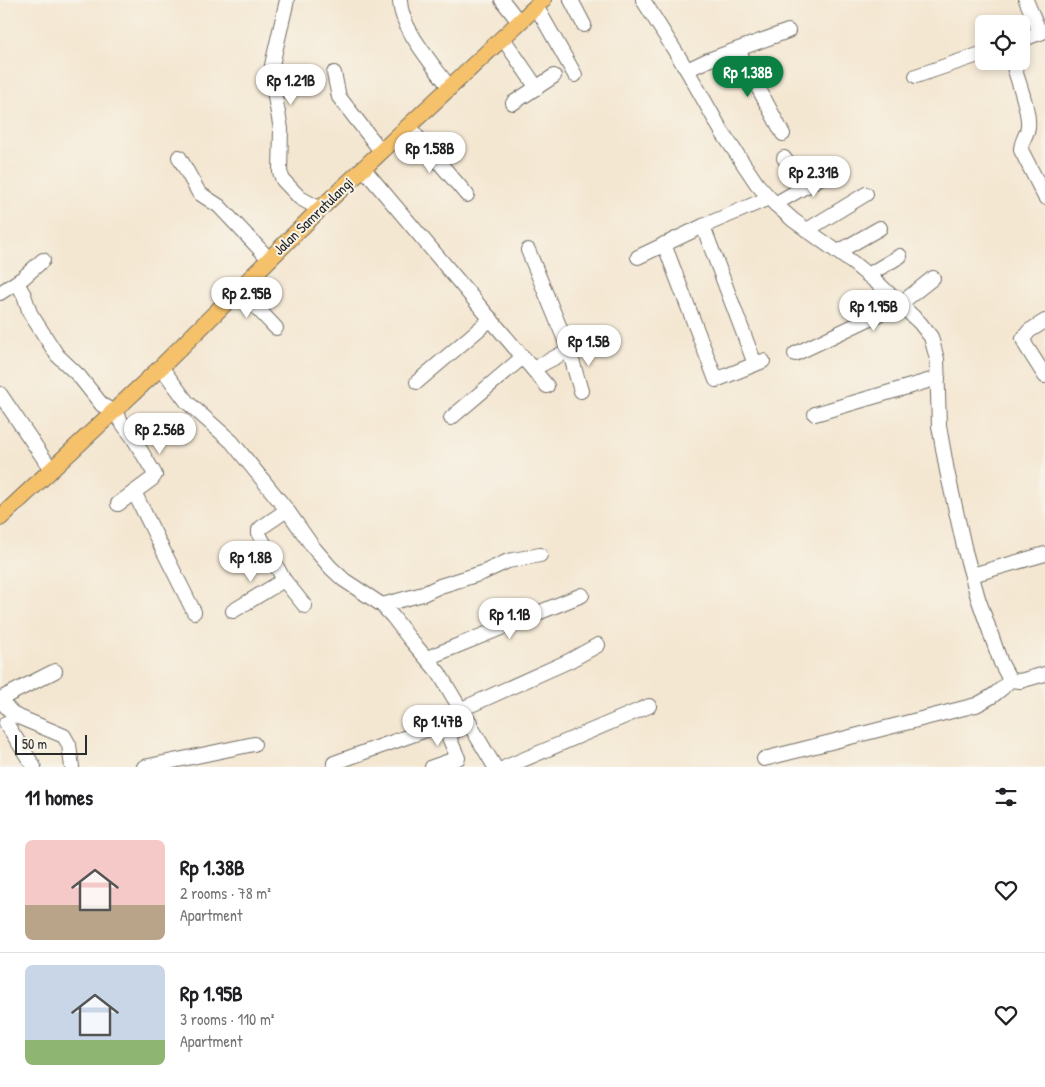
<!DOCTYPE html>
<html lang="en">
<head>
<meta charset="utf-8">
<style>
	:root { --surface:#fff; --page:#f6f6f6; --text:#202124; --muted:#757577; --line:#e0e0e0; --accent:#0b8043 }
	body { margin:0; font-family:"Patrick Hand",sans-serif; background:var(--page); color:var(--text); height:100vh; display:flex; flex-direction:column; font-size:19px; white-space:nowrap }
	* { box-sizing:border-box; margin:0 }
	p { font-size:16px; color:var(--muted) }
	.icon { flex:none; width:28px; height:28px; fill:none; stroke:currentColor; stroke-width:2; stroke-linecap:round; stroke-linejoin:round }
	.map { position:relative; height:767px; overflow:hidden }
	.drawer { display:flex; flex-direction:column; background:var(--surface); flex:1 }
	.drawer>* { flex:none }
	.controls { position:absolute; left:975px; top:15px; display:grid; gap:10px }
	.controls a { display:grid; place-items:center; width:55px; height:55px; border-radius:8px; background:var(--surface); box-shadow:0 2px 8px #0003; font-size:25px }
	.scale { position:absolute; left:15px; bottom:12px; width:72px; box-sizing:border-box; padding-left:5px; border:2px solid #2b2b2b; border-top:0; font-size:14px; line-height:18px; white-space:nowrap; color:#2b2b2b; -webkit-text-stroke:4px #f7f3e8; paint-order:stroke }
	.price { position:absolute; translate:-50% -42px; padding:0 11px; border-radius:18px; background:#fff; color:#222; font-size:16px; line-height:32px; filter:drop-shadow(0 1px 2px #0008) }
	.price::after { content:''; position:absolute; left:50%; top:30px; width:15px; height:11px; margin-left:-8px; background:inherit; clip-path:polygon(0 0,100% 0,50% 100%) }
	.price.active { background:var(--accent); color:#fff }
	ul { padding:0; list-style:none }
	li { display:flex; align-items:center; gap:15px; height:125px; padding:0 25px }
	li+li { border-top:1px solid var(--line) }
	li span { display:grid; place-items:center; flex:none; width:140px; height:100px; border-radius:8px; color:#555 }
	li>.icon { margin-inline-start:auto }
	span .icon { width:60px; height:60px; fill:#fffc; stroke-width:1 }
	li b { font-size:21px }
	h2 { display:flex; justify-content:space-between; align-items:center; height:60px; padding:0 25px; font-size:21px }
	.map>svg:first-child { display:block }
</style>
</head>
<body>
<div class="map">
<svg width="1045" height="767" viewBox="0 0 1045 767">
	<rect width="100%" height="100%" fill="#f7f3e8"/>
	<filter id="ink" filterUnits="userSpaceOnUse"><feTurbulence type="fractalNoise" baseFrequency=".02" numOctaves="2"/><feDisplacementMap in="SourceGraphic" scale="10" xChannelSelector="R" yChannelSelector="G"/><feConvolveMatrix kernelMatrix="1 2 1 2 8 2 1 2 1" color-interpolation-filters="sRGB"/></filter>
	<filter id="wash" filterUnits="userSpaceOnUse"><feTurbulence type="fractalNoise" baseFrequency=".0096" numOctaves="4" result="noise"/><feDisplacementMap in="SourceGraphic" scale="20" xChannelSelector="R" yChannelSelector="G"/><feGaussianBlur stdDeviation="1.12" result="paint"/><feColorMatrix in="noise" values="0 0 0 0 0 0 0 0 0 0 0 0 0 0 0 0 0 1.4 0 .05"/><feComposite in="paint" operator="in"/></filter>
	<g filter="url(#wash)">
		<rect width="100%" height="100%" fill="#f4e7d2"/>
	</g>
	<g filter="url(#ink)">
		<g fill="none" stroke-linecap="round" stroke-linejoin="round">
			<defs>
				<g id="minor">
					<path d="M287 0 272 65 273 86 281 129 280 172 283 180 300 198 320 209"/>
					<path d="M400 0C400 28 433 64 449 87"/>
					<path d="M502 0 519 22"/>
					<path d="M571 0 584 25"/>
					<path d="M643 0 687 70 722 132 757 184 775 204 793 220 853 263 881 286 920 323 931 337 937 359 939 426 947 471 965 551 978 598 1001 663 1010 680 1020 681 1045 674"/>
					<path d="M1026 0 1040 33"/>
					<path d="M536 6 575 75"/>
					<path d="M502 37 537 88"/>
					<path d="M1021 40 1045 31"/>
					<path d="M738 50 783 134"/>
					<path d="M1012 61C1017 78 1030 111 1028 127 1027 135 1021 141 1021 150L1045 197"/>
					<path d="M687 70 708 60 788 31"/>
					<path d="M334 73 339 97 381 151"/>
					<path d="M916 76 984 53"/>
					<path d="M513 103 554 76"/>
					<path d="M408 126 467 195"/>
					<path d="M179 157 199 193 219 206 269 259"/>
					<path d="M784 158 805 187"/>
					<path d="M363 168 547 386"/>
					<path d="M775 204 839 167"/>
					<path d="M703 226 755 364"/>
					<path d="M807 230 866 194"/>
					<path d="M664 244 716 380 763 361"/>
					<path d="M528 250 569 350 581 391"/>
					<path d="M838 252 880 228"/>
					<path d="M638 257 703 226 769 198"/>
					<path d="M868 275 900 256"/>
					<path d="M17 283 24 295 30 313 57 355 79 376 102 405 114 412 132 436 153 471 155 475 152 479 118 504"/>
					<path d="M239 289 276 328"/>
					<path d="M0 293 23 278 43 260"/>
					<path d="M1045 321 1029 331 1023 339 1026 346 1045 376"/>
					<path d="M795 354 900 304 933 278"/>
					<path d="M161 367 187 402 232 442 287 510 313 547 331 568 344 580 382 605 393 617 409 638 439 673 495 767"/>
					<path d="M533 369 569 350"/>
					<path d="M417 382 491 319"/>
					<path d="M0 394 51 469"/>
					<path d="M815 414 938 378"/>
					<path d="M451 418 523 357"/>
					<path d="M134 492 194 612"/>
					<path d="M287 510 262 527 259 530V534L284 580 305 606"/>
					<path d="M972 575 1045 554"/>
					<path d="M382 605 423 594 440 586 482 573 508 561 540 555"/>
					<path d="M233 611 284 580"/>
					<path d="M427 658 582 595"/>
					<path d="M0 699 55 671"/>
					<path d="M0 700 14 715 64 736 69 745 72 767"/>
					<path d="M462 709 569 661 598 645"/>
					<path d="M6 723 34 767"/>
					<path d="M448 735 470 722"/>
					<path d="M764 759 976 705C990 698 1000 692 1010 680"/>
					<path d="M334 763 443 724 458 758 432 767"/>
					<path d="M144 767 254 744"/>
					<path d="M506 767 649 706"/>
				</g>
				<path id="major" d="M0 518 161 367 320 209 543 0"/>
			</defs>
			<use href="#minor" stroke="#716d65" stroke-width="16"/>
			<use href="#major" stroke="#716d65" stroke-width="18"/>
			<use href="#minor" stroke="#fff" stroke-width="14"/>
			<use href="#major" stroke="#f5c16b" stroke-width="16"/>
		</g>
	</g>
	<g text-anchor="middle" dominant-baseline="central" stroke-width="4" stroke-linejoin="round" paint-order="stroke">
		<g font-size="15" fill="#2b2b2b" stroke="#f7f3e8">
			<text transform="translate(313 216) rotate(-44)">Jalan Samratulangi</text>
		</g>
	</g>
</svg>
<div class="controls">
<a><svg class="icon" aria-label="locate" viewBox="0 0 24 24"><circle cx="12" cy="12" r="6"/><path d="M12 2v4M12 18v4M2 12h4M18 12h4"/></svg></a>
</div>
<div class="scale">50 m</div>
<b class="price active" style="left:748px;top:98px">Rp 1.38B</b>
<b class="price" style="left:291px;top:106px">Rp 1.21B</b>
<b class="price" style="left:430px;top:174px">Rp 1.58B</b>
<b class="price" style="left:814px;top:198px">Rp 2.31B</b>
<b class="price" style="left:247px;top:319px">Rp 2.95B</b>
<b class="price" style="left:874px;top:332px">Rp 1.95B</b>
<b class="price" style="left:589px;top:367px">Rp 1.5B</b>
<b class="price" style="left:160px;top:455px">Rp 2.56B</b>
<b class="price" style="left:251px;top:583px">Rp 1.8B</b>
<b class="price" style="left:510px;top:640px">Rp 1.1B</b>
<b class="price" style="left:438px;top:747px">Rp 1.47B</b>
</div>
<section class="drawer">
<h2>11 homes<svg class="icon" aria-label="filters" viewBox="0 0 24 24"><path d="M4 7h16M4 17h16"/><circle cx="9" cy="7" r="2"/><circle cx="15" cy="17" r="2"/></svg></h2>
<ul>
<li><span style="background:linear-gradient(#f6c9c9 65%,#b9a48a 0)"><svg class="icon" aria-label="home" viewBox="0 0 24 24"><path d="M3 11l9-7 9 7M6 9v11h12V9"/></svg></span><div><b>Rp 1.38B</b><p>2 rooms · 78 m²</p><p>Apartment</p></div><svg class="icon" aria-label="heart" viewBox="0 0 24 24"><path d="M12 20l-8-8c-3-5 5-10 8-4 3-6 11-1 8 4z"/></svg></li>
<li><span style="background:linear-gradient(#c9d6e8 75%,#8fb573 0)"><svg class="icon" aria-label="home" viewBox="0 0 24 24"><path d="M3 11l9-7 9 7M6 9v11h12V9"/></svg></span><div><b>Rp 1.95B</b><p>3 rooms · 110 m²</p><p>Apartment</p></div><svg class="icon" aria-label="heart" viewBox="0 0 24 24"><path d="M12 20l-8-8c-3-5 5-10 8-4 3-6 11-1 8 4z"/></svg></li>
</ul>
</section>
</body>
</html>
